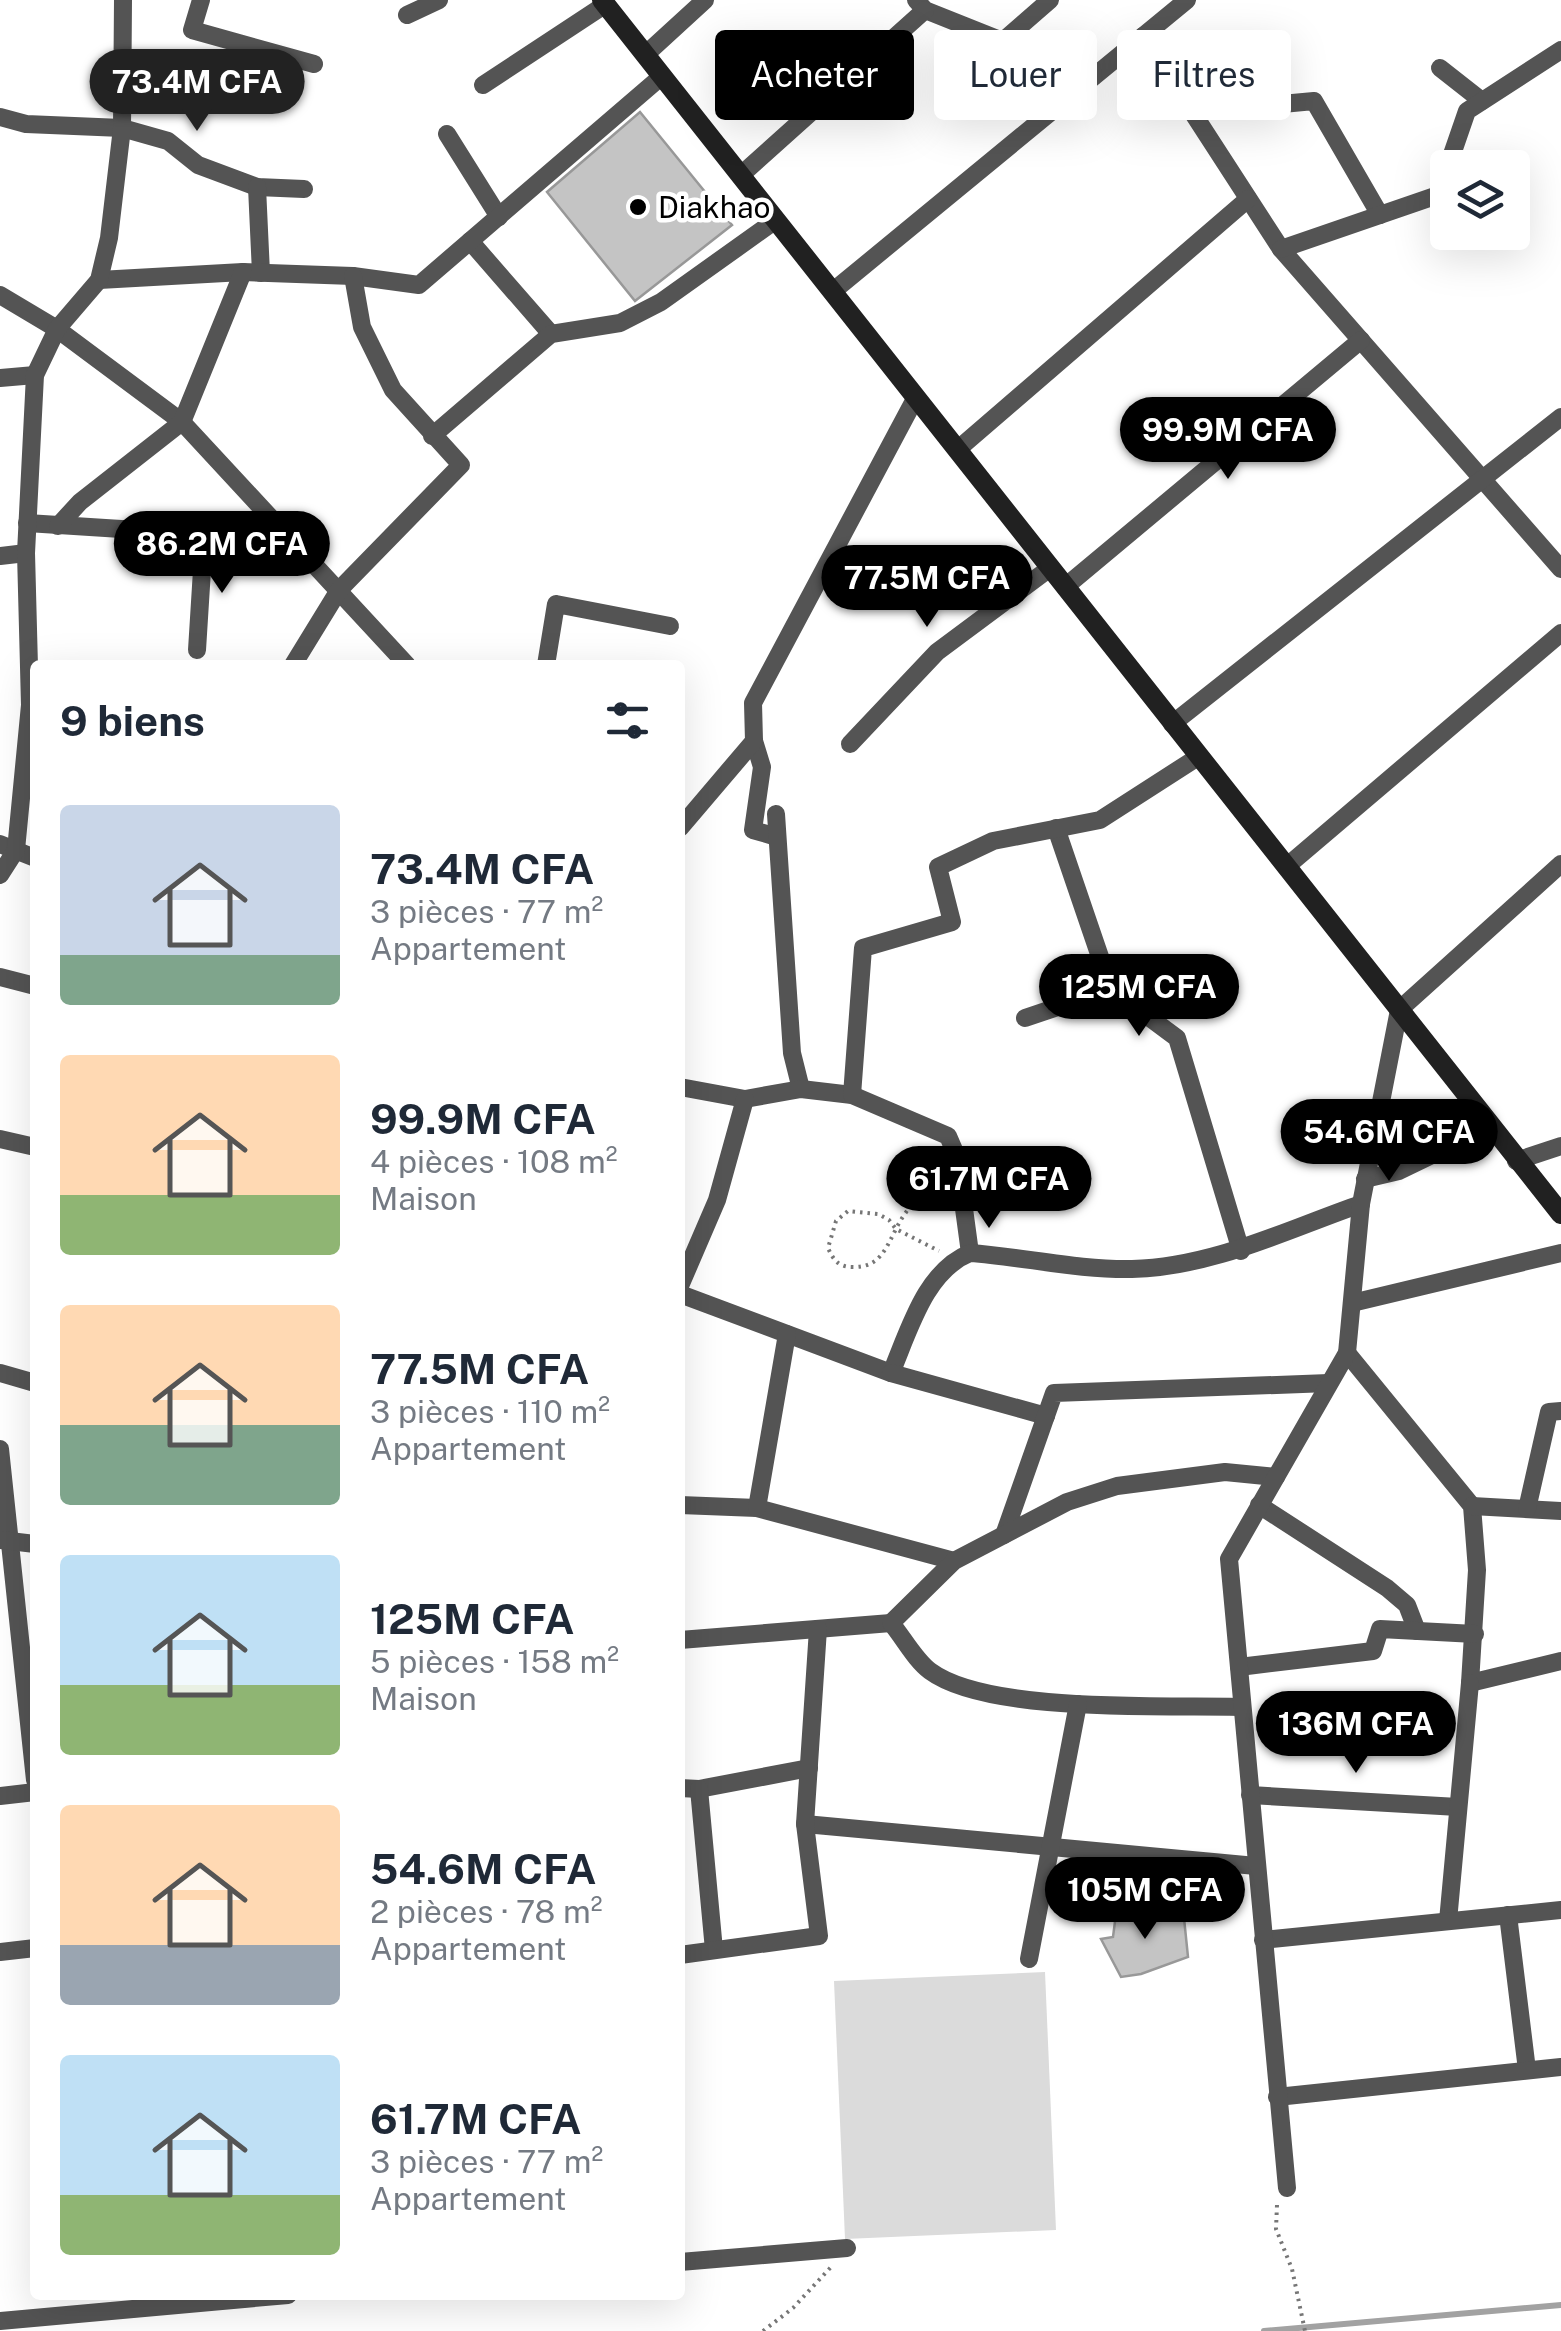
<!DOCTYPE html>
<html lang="fr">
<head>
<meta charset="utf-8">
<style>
	:root { --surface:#fff; --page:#f2f2f3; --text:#1f2937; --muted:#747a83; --accent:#000 }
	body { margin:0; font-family:"Public Sans",sans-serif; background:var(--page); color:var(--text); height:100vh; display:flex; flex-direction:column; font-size:38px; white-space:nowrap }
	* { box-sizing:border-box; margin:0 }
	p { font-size:32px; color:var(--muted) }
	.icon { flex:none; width:55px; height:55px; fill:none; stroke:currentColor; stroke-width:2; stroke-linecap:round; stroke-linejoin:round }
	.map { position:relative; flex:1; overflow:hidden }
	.panel { position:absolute; left:30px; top:660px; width:655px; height:1640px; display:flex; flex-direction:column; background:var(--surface); border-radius:10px; box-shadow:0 10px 40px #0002 }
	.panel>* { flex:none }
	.top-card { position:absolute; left:715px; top:30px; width:695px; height:90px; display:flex; gap:20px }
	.tools { position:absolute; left:1430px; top:150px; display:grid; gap:20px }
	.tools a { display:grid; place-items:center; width:100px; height:100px; border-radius:10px; background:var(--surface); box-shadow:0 10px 40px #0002; font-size:50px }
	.price { position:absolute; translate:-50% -85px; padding:0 22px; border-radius:35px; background:var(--accent); color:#fff; font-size:32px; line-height:65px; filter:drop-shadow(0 2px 5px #0008) }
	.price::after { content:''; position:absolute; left:50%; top:60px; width:30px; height:22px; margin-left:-15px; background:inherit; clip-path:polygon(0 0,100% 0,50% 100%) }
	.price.active { background:#222; color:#fff }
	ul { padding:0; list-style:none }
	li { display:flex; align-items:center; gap:30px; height:250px; padding:0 30px }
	li span { display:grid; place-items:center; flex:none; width:280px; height:200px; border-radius:10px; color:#555 }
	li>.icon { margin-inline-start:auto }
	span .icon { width:120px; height:120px; fill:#fffc; stroke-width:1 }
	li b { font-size:42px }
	h2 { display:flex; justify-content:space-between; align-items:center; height:120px; padding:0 30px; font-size:42px }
	.tag { padding:0 35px; border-radius:10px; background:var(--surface); box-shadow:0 10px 40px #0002; font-size:35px; line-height:90px }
	.tag.active { background:var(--accent); color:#fff }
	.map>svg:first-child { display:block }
</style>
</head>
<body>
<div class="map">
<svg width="1561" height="2331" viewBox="0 0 1561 2331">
	<rect width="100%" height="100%" fill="#fff"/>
	<path fill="#dbdbdb" d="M1045 1972 1056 2230 845 2239 834 1981Z"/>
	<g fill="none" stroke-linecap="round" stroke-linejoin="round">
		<path stroke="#a2a2a2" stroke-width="6" d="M1264 2331 1561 2305"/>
	</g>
	<g fill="#c4c4c4" stroke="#989898" stroke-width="2.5">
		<path d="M640 112 732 225 635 301 547 192Z"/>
		<path d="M1117 1906 1135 1907 1157 1921 1184 1918 1188 1957 1141 1974 1121 1977 1101 1939 1113 1937Z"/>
	</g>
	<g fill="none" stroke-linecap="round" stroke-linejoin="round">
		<g stroke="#767676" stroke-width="4" stroke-dasharray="2.5 5" stroke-linecap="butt">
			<path d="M916 1199C909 1208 902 1217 897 1227 886 1248 880 1268 852 1267 838 1267 833 1259 828 1248L836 1221 848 1211 878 1214 889 1220 896 1229 939 1251"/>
			<path d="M1277 2205 1276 2229 1292 2269 1305 2331"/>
			<path d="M763 2331 793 2308 832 2266"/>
		</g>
		<g stroke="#545454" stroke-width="18">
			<path d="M201 0 192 30 314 64"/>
			<path d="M916 0 925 10 1093 77"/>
			<path d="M407 15 439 0"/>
			<path d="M1143 36 1281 249 1561 569"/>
			<path d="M1003 41 1050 0"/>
			<path d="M645 55 705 0"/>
			<path d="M1440 68 1482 101"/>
			<path d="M483 85 606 4"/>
			<path d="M1218 110 1314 101 1380 215"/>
			<path d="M0 117 26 124 122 128 168 141 198 165 257 187 304 189"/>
			<path d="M447 134 499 217"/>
			<path d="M741 175 925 10"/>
			<path d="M257 187 261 273"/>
			<path d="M470 241 551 334"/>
			<path d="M1281 249 1438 195 1467 111 1561 50"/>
			<path d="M99 280 243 272 353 276 419 285 662 76"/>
			<path d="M832 292 1187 0"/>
			<path d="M0 295 57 329 182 422 407 665"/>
			<path d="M0 378 35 375"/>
			<path d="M432 436 551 334 620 323 661 302 776 220"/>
			<path d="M957 450 1248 199"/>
			<path d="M27 523 184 533 276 557 302 551"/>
			<path d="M58 526 80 502 182 422 243 272"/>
			<path d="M0 556 26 553"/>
			<path d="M1065 587 1361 340"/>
			<path d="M197 650 204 538"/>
			<path d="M293 665 339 590 461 465 393 390 362 327 353 276"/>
			<path d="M546 665 556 604 670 626"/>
			<path d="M1172 724 1561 417"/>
			<path d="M754 741 762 767 753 830 777 837"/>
			<path d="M850 744 937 652 1050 568"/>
			<path d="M776 814 792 1053 801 1089"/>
			<path d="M680 828 754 741 753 703 916 397"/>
			<path d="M1056 828 1111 989 1177 1038 1241 1251"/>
			<path d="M0 844 35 858"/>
			<path d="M1286 867 1561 633"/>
			<path d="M0 875 16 850 30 705 26 553 35 375 57 329 99 280 109 238 122 128 123 0"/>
			<path d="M0 977 35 986"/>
			<path d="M1025 1018 1111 989"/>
			<path d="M680 1087 745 1099 801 1089 852 1095 948 1136 957 1157 970 1253"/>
			<path d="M852 1095 863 948 952 922 938 867 993 841 1100 820 1198 757"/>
			<path d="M0 1139 35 1147"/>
			<path d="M1516 1161 1561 1146"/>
			<path d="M1365 1179 1399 1171 1490 1127"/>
			<path d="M680 1286 717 1200 745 1099"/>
			<path d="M680 1294 891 1373C909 1331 925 1271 970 1253 1024 1257 1078 1270 1132 1269 1213 1267 1286 1230 1361 1204"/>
			<path d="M1352 1303 1561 1253"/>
			<path d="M1347 1353 1472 1506 1477 1570 1470 1683 1561 1661"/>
			<path d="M0 1373 35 1383"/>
			<path d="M891 1373 1046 1416"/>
			<path d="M0 1449 35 1780"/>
			<path d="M680 1505 757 1508 954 1561"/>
			<path d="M1259 1505 1387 1588 1407 1605 1417 1631"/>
			<path d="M1472 1506 1561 1511"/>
			<path d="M757 1508 787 1334"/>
			<path d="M1527 1509 1549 1412 1561 1411"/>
			<path d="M1004 1535 1054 1393 1329 1383"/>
			<path d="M1 1540 35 1544"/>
			<path d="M680 1640 891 1623"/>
			<path d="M1239 1667 1373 1651 1380 1629 1475 1634"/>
			<path d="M1242 1707C1168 1705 988 1714 930 1671 915 1660 903 1637 891 1623L954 1561 1067 1502 1117 1486 1225 1472 1276 1477"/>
			<path d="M680 1788 699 1789 809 1768"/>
			<path d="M699 1789 714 1950"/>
			<path d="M1250 1795 1458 1807"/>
			<path d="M0 1796 35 1792"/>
			<path d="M805 1824 1256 1866"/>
			<path d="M1508 1915 1527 2070"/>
			<path d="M1448 1921 1470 1683"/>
			<path d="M1263 1940 1561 1910"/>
			<path d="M0 1952 35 1948"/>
			<path d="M680 1955 819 1936 805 1824 818 1629"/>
			<path d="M1029 1959 1078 1704"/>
			<path d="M1277 2097 1561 2067"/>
			<path d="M1287 2188 1229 1559 1347 1353 1361 1204 1399 1010 1561 864"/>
			<path d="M680 2262 847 2248"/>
			<path d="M0 2321 288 2295"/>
		</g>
		<path stroke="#212121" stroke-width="20" d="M602 0 1561 1214"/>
	</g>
	<circle fill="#000" stroke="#fff" stroke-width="4" cx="638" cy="207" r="10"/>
	<g text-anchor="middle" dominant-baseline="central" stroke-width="9" stroke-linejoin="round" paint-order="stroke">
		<g font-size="30" fill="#000" stroke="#fff" text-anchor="start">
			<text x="658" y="207">Diakhao</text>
		</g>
	</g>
</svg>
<div class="tools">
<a><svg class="icon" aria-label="layers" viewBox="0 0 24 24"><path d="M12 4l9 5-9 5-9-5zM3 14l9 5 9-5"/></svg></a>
</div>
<b class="price active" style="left:197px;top:134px">73.4M CFA</b>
<b class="price" style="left:1228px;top:482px">99.9M CFA</b>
<b class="price" style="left:222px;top:596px">86.2M CFA</b>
<b class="price" style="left:927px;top:630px">77.5M CFA</b>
<b class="price" style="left:1139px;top:1039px">125M CFA</b>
<b class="price" style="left:1389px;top:1184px">54.6M CFA</b>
<b class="price" style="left:989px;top:1231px">61.7M CFA</b>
<b class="price" style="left:1356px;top:1776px">136M CFA</b>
<b class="price" style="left:1145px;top:1942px">105M CFA</b>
<div class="top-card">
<a class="tag active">Acheter</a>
<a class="tag">Louer</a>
<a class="tag">Filtres</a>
</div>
<section class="panel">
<h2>9 biens<svg class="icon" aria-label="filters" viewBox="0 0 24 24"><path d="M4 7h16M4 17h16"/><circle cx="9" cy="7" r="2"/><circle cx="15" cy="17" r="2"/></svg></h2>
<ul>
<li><span style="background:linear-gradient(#c9d6e8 75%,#7fa58c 0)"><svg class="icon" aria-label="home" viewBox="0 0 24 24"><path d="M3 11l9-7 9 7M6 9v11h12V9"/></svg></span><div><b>73.4M CFA</b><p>3 pièces · 77 m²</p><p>Appartement</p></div></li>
<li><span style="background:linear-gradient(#ffd9b3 70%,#8fb573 0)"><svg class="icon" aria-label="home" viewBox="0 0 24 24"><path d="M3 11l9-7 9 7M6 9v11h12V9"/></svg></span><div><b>99.9M CFA</b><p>4 pièces · 108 m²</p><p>Maison</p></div></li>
<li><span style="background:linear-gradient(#ffd9b3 60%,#7fa58c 0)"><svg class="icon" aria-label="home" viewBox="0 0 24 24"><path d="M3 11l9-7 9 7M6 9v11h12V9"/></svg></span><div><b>77.5M CFA</b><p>3 pièces · 110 m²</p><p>Appartement</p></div></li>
<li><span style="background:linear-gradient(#bfe0f5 65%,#8fb573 0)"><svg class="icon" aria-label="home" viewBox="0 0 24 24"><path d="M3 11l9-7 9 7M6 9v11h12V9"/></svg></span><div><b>125M CFA</b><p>5 pièces · 158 m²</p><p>Maison</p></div></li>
<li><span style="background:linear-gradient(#ffd9b3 70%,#9aa5b1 0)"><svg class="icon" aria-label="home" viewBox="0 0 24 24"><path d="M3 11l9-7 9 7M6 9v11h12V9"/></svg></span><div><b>54.6M CFA</b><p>2 pièces · 78 m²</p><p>Appartement</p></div></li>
<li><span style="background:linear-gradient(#bfe0f5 70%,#8fb573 0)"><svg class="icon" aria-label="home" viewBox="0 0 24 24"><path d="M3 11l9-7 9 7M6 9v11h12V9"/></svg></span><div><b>61.7M CFA</b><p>3 pièces · 77 m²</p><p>Appartement</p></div></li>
</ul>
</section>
</div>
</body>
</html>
